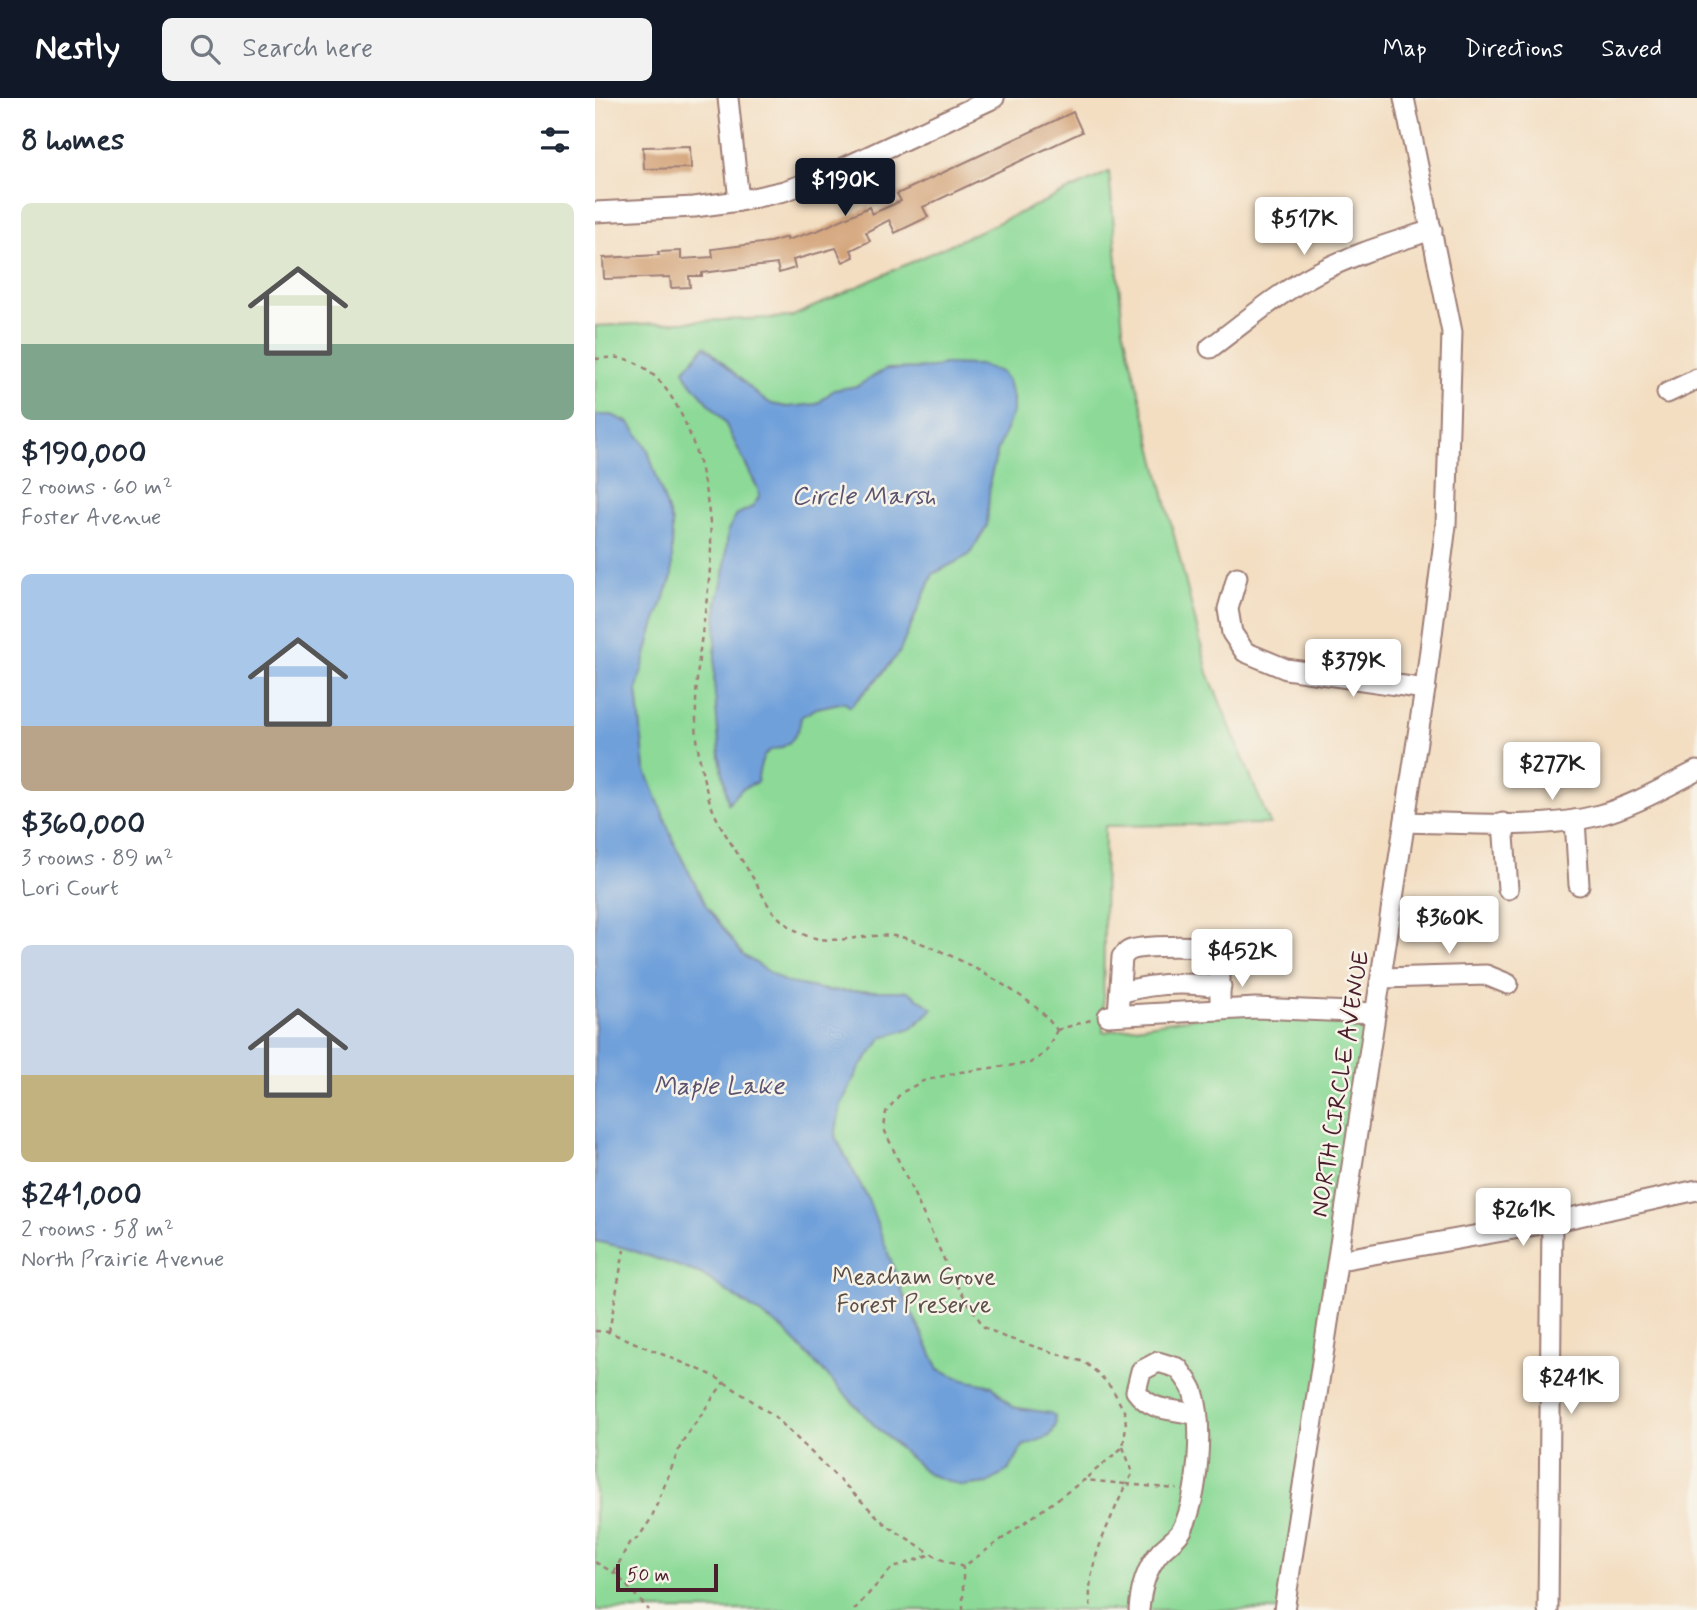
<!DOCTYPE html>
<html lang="en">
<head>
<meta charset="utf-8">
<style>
	:root { --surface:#fff; --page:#f2f2f3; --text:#1f2937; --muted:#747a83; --accent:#111827 }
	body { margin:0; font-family:Mynerve,sans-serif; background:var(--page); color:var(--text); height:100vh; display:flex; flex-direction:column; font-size:26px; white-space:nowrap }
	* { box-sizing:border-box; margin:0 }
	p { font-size:23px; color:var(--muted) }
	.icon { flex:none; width:38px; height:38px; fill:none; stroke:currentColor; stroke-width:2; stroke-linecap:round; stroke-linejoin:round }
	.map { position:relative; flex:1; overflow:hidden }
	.sheet { display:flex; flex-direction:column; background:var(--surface); width:595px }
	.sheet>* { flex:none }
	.scale { position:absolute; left:21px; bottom:18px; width:102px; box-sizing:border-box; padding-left:7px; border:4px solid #4a1f2b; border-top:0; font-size:19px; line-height:24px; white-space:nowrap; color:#4a1f2b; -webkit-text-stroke:5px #f7f3e8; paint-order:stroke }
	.price { position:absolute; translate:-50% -60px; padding:0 16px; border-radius:7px; background:#fff; color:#222; font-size:23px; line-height:46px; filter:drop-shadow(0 2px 4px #0008) }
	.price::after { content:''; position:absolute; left:50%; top:42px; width:21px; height:16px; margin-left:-10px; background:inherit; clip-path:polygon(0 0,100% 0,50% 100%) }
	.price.on { background:var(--accent); color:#fff }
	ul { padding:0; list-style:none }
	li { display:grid; align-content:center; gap:14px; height:371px; padding:0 21px }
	li span { display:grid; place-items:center; height:217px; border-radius:10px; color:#555 }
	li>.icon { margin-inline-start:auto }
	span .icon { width:126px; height:126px; fill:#fffc; stroke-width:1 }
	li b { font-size:30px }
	h2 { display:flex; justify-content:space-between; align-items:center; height:84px; padding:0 21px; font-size:30px }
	header { display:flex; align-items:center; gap:42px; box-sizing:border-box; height:98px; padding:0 35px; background:var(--accent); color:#fff }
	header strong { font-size:33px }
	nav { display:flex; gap:38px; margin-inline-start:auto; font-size:24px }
	.search { width:490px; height:63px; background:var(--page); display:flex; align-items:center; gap:18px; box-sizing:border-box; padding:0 24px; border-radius:10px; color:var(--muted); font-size:26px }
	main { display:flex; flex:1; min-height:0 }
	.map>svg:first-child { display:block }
</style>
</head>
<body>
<header>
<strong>Nestly</strong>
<div class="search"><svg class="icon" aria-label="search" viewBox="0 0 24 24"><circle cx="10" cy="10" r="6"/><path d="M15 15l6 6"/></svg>Search here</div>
<nav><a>Map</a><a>Directions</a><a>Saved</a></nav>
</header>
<main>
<section class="sheet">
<h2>8 homes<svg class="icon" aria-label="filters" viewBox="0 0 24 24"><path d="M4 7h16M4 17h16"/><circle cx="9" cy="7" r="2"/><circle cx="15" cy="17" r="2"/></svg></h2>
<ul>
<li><span style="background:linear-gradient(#dfe7d0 65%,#7fa58c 0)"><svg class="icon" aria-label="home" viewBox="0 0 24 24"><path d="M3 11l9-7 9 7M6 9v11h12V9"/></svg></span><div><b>$190,000</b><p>2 rooms · 60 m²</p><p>Foster Avenue</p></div></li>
<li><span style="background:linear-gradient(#a9c7e8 70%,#b9a48a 0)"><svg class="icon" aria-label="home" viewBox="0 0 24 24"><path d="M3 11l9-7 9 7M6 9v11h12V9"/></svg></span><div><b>$360,000</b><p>3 rooms · 89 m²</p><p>Lori Court</p></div></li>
<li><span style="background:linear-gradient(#c9d6e8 60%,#c2b280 0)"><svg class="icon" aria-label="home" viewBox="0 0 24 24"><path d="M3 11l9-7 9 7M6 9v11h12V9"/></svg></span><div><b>$241,000</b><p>2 rooms · 58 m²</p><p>North Prairie Avenue</p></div></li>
</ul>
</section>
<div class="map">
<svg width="1102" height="1512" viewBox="0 0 1102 1512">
	<rect width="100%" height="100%" fill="#f7f3e8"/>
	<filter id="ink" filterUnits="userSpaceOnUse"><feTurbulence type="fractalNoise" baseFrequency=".0143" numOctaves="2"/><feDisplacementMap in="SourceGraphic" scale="14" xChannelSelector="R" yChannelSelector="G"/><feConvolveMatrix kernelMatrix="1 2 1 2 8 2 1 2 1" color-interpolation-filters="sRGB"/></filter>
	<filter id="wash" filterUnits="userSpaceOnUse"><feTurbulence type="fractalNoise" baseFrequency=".00686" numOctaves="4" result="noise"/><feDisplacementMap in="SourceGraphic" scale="28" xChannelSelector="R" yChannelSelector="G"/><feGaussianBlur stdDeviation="1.57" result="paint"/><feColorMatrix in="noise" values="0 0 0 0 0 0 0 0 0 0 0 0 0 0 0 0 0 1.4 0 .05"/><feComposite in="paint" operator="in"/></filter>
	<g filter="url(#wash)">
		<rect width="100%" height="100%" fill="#f3dec2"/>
		<path fill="#8dda98" stroke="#6c7c62" stroke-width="2" d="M514 74 528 230 613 575 675 726 510 728 508 934 661 910 780 915 689 1512H0V228L196 219Z"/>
		<g fill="#70a0da" stroke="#5d6082" stroke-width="2">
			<path d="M110 248 165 299 177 306 192 309 222 306 239 292 262 288 291 271 338 270 348 266 385 267 406 274 413 283 418 300V314L402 354 395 382 392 428 374 457 338 476 304 555 284 579 255 609 249 604 222 610 206 619C205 632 198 645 185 650 184 650 175 652 174 653 166 658 164 674 162 684L147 691 133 705 125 659 119 584 122 504 129 477 133 432 141 417 157 409 164 399 163 391 129 323 93 281 89 272Z"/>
			<path d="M0 317H17L35 325 52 350 77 425V479L58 531 42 591 50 670 81 749 111 807 148 857 190 884 236 893H313L338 911 317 930 288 939 263 972 246 1007 240 1038 273 1101 309 1198 344 1271 369 1282 397 1288 417 1309 455 1315 460 1318 461 1327 455 1338 428 1348 415 1371 393 1385 367 1388 333 1376 280 1328 189 1232 106 1176 30 1150 0 1143Z"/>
		</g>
		<g id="blocks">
			<g fill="#d4a57b">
				<path d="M478 14 487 34 328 109 333 119 300 135 294 122 271 134 275 143 256 152 259 159 248 164 241 150 198 162 200 170 184 175 182 166 107 175V178H94L95 189 76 190 75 179 9 181 8 160 64 157 63 154 86 153V161L118 159 117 151 175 144 192 139V142L224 132 274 109 277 116 306 103 302 96Z"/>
				<path d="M95 48 96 70 49 71 48 49Z"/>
			</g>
		</g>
	</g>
	<g filter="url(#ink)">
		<use href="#blocks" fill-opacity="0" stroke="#9e7e76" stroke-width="2"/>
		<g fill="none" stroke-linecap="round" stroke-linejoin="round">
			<defs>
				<g id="minor">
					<path d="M133 0 144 103"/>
					<path d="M0 114 99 109 144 103 189 93 229 79 399 0"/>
					<path d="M615 250C649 225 682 196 720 176 758 156 797 145 837 132"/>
					<path d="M1072 295 1102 281"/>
					<path d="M642 479 633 511 637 535 650 554 691 571 830 591"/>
					<path d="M980 722 984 787"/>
					<path d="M810 724C868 725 949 732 1004 717 1038 708 1070 689 1102 673"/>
					<path d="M908 725 913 791"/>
					<path d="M787 880 891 877 913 886"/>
					<path d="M525 895C558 884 591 884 626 889"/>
					<path d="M523 917 527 859C530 857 532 853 536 852 548 847 606 848 621 850L625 855V912"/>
					<path d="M513 918 661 910 780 915"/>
					<path d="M745 1162 957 1124 1102 1092"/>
					<path d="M544 1512C546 1490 551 1470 566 1453 573 1446 584 1439 588 1430 603 1398 609 1327 598 1293 595 1285 588 1277 583 1270L563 1264 546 1273 541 1293C557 1315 577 1310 601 1317"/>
					<path d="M689 1512 830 591 851 427 857 234 809 0"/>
					<path d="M953 1512 957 1124"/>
				</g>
			</defs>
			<use href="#minor" stroke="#9e7e76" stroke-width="23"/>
			<g stroke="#9e7e76" stroke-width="2.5" stroke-dasharray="5 5" stroke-linecap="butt">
				<path d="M0 261C8 260 18 259 26 260 91 272 117 395 116 449 115 503 101 554 101 607 100 639 105 671 114 701 123 729 143 755 158 780 165 791 171 806 180 816 190 826 206 838 220 840 247 846 273 835 299 838 336 842 416 888 444 912 451 918 456 925 462 932"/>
				<path d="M462 932 450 955 435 965 365 974 328 983 306 995 291 1014 289 1031 359 1183 389 1229 409 1239 489 1264 504 1276 518 1292 530 1315 531 1328 528 1349 489 1382"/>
				<path d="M462 932 499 921"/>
				<path d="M0 1233 14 1234 117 1277 129 1284 178 1317 291 1427 345 1461 368 1469 489 1382 531 1386C515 1425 489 1468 496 1512"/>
				<path d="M14 1234 29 1152"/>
				<path d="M528 1349 538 1375 531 1386"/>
				<path d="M531 1386 582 1391"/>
				<path d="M0 1464 21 1476 54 1512"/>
				<path d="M19 1475 34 1445 43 1440 56 1421 87 1344 129 1284"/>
				<path d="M259 1512 296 1471 336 1456"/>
				<path d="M368 1512V1470"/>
			</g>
			<use href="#minor" stroke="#fff" stroke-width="19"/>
		</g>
	</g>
	<g text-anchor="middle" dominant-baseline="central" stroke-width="5" stroke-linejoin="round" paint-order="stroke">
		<g font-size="24" fill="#4a1f2b" stroke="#f7f3e8">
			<text transform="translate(746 986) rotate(-81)">NORTH CIRCLE AVENUE</text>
		</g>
		<g font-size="24" fill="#5b4e46" stroke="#f7f3e8">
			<text x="319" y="1179">Meacham Grove<tspan x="319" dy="28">Forest Preserve</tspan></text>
		</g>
		<g font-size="26" font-style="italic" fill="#595371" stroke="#f7f3e8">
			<text x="269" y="399">Circle Marsh</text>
			<text x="124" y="989">Maple Lake</text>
		</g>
	</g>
</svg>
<div class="scale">50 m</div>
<b class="price on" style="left:250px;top:120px">$190K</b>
<b class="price" style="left:709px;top:159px">$517K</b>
<b class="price" style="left:758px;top:601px">$379K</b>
<b class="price" style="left:957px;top:704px">$277K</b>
<b class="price" style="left:854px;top:858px">$360K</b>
<b class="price" style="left:647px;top:891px">$452K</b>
<b class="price" style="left:928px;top:1150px">$261K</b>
<b class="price" style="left:976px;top:1318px">$241K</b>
</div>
</main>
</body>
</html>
